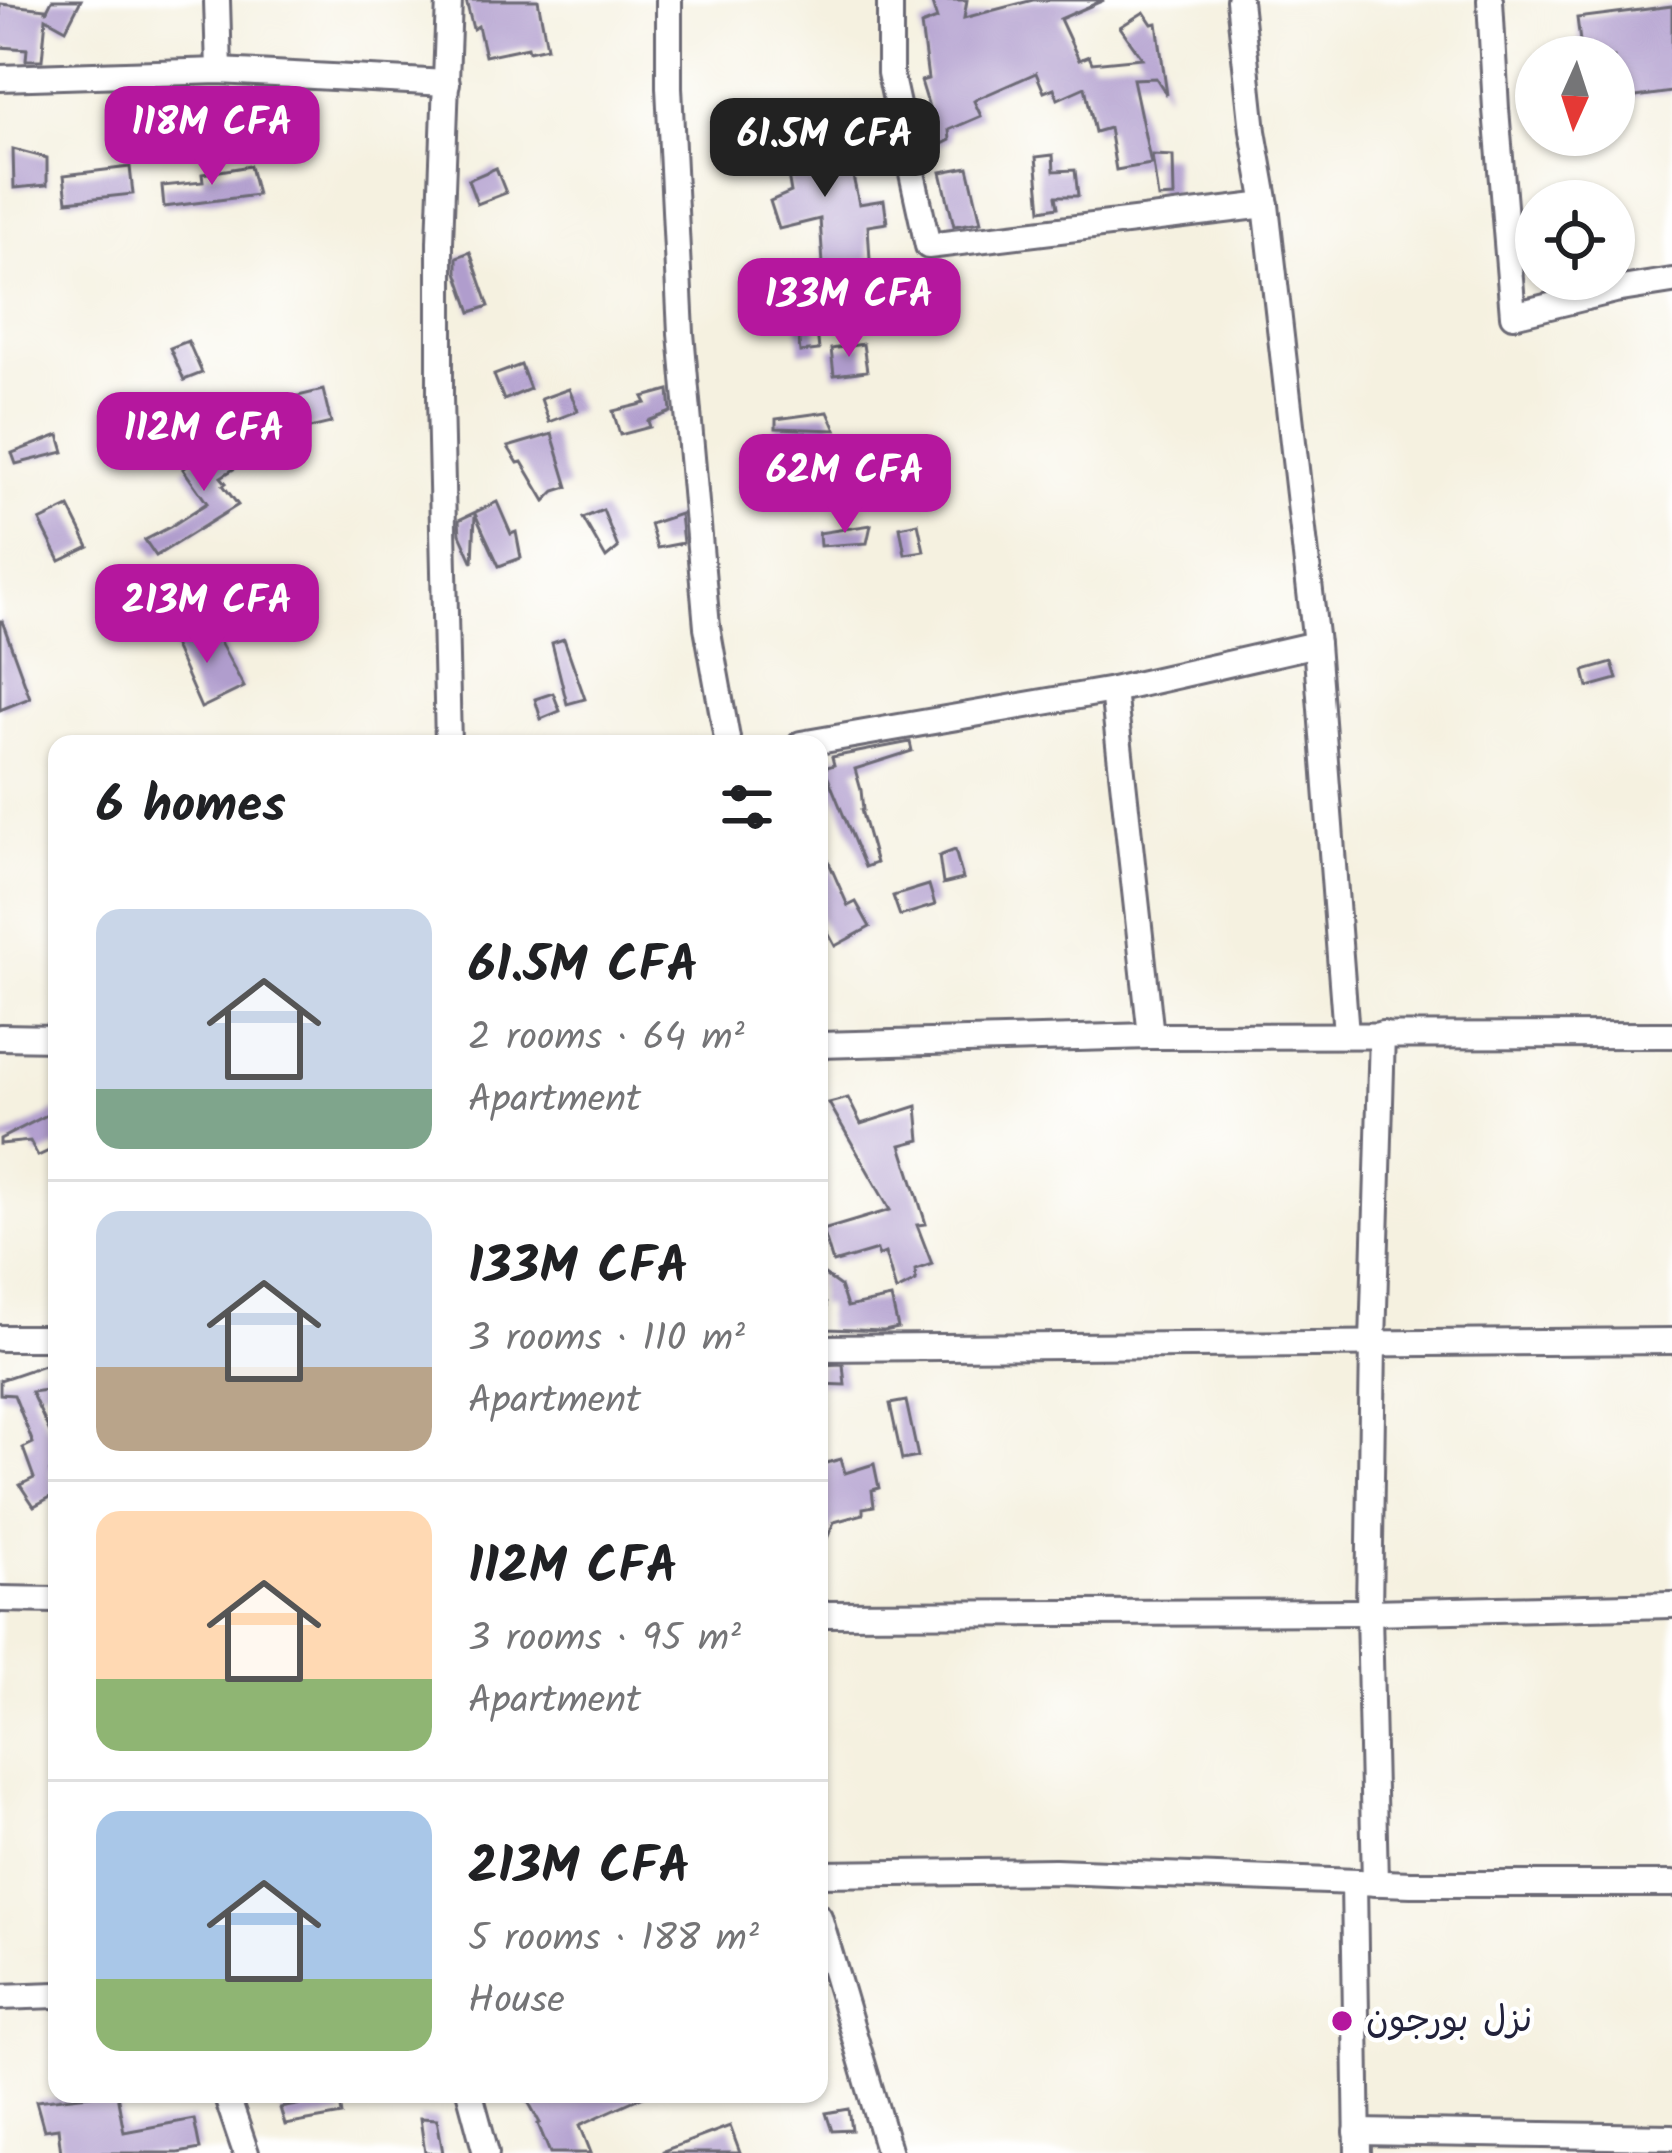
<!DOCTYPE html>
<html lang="en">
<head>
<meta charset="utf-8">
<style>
	:root { --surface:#fff; --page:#f2f2f2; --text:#202124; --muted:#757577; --line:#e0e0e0; --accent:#b5179e }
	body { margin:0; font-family:Kalam,"Playpen Sans Arabic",sans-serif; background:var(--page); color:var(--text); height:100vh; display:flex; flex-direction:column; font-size:45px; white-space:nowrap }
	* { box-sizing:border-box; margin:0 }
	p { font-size:39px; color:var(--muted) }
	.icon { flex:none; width:66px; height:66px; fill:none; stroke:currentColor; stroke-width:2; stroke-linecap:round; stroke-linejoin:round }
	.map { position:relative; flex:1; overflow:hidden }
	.details { position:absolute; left:48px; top:735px; width:780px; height:1368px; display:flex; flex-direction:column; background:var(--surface); border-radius:24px; box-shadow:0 3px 9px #0004 }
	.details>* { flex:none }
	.needle { width:78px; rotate:183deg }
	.buttons { position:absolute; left:1515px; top:36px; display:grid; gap:24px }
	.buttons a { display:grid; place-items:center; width:120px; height:120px; border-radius:50%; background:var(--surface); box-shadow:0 3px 9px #0004; font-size:60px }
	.price { position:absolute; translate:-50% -102px; padding:0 27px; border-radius:24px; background:var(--accent); color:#fff; font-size:39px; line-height:78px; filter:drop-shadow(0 3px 6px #0008) }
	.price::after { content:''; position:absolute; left:50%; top:72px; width:36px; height:27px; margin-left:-18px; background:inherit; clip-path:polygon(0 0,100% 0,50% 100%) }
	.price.on { background:#222; color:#fff }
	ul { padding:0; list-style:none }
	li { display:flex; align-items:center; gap:36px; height:300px; padding:0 48px }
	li+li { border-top:3px solid var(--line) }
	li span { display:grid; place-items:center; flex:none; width:336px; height:240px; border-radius:24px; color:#555 }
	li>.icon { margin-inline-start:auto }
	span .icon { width:144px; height:144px; fill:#fffc; stroke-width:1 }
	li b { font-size:51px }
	h2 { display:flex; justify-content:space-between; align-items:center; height:144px; padding:0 48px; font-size:51px }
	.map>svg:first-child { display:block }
</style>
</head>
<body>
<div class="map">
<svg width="1672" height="2153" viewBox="0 0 1672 2153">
	<rect width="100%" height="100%" fill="#fff"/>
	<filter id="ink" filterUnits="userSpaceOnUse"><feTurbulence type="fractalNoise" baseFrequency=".00833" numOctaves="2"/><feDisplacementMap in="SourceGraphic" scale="24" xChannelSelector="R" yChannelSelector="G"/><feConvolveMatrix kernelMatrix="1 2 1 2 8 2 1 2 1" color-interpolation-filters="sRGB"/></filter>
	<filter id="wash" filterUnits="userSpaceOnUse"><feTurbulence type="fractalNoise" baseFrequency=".004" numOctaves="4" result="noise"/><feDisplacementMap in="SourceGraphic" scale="48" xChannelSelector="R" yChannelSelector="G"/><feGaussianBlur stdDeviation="2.7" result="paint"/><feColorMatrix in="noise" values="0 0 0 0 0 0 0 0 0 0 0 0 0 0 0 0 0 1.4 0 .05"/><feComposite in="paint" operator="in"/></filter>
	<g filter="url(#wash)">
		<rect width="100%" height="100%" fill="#f5f1e0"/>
		<g id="blocks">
			<g fill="#b09dcd">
				<path d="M52 0H81L66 29 46 18 42 60H26L27 49 0 47V4L46 9V12Z"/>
				<path d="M466 0H538L547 47 529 51 528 47 485 56 478 26 473 29Z"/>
				<path d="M931 0H967L964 18 1033 0H1104L1060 19 1079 60 1089 56 1092 63 1142 58 1120 27 1144 12 1152 24 1157 23 1167 95 1156 78 1133 79 1151 164 1116 170 1109 128 1095 132 1085 87 1058 99 1054 88 1044 92 1036 73 977 99 974 101 981 116 949 130 950 140 936 147 925 109 929 107 921 81 928 79 921 25 937 19Z"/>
				<path d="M1672 6V92L1614 100V57H1582L1577 18Z"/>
				<path d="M794 115 797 125 804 122 809 166 849 158 859 204 884 200 887 223 868 226 870 260 823 264 820 219 779 229 770 201 791 192 778 117Z"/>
				<path d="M13 149 47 158V185L14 188Z"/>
				<path d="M1053 155 1054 171 1075 170 1078 196H1056L1058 207 1041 210 1036 157Z"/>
				<path d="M1152 155 1173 156 1174 197 1158 198Z"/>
				<path d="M250 166 257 195 164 207 162 186 203 182 202 174Z"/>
				<path d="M130 167 133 194 67 201 64 175Z"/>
				<path d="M968 167 981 222 954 226 941 172Z"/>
				<path d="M496 168 506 193 477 204 468 180Z"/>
				<path d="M470 252 489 306 471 312 457 272V257Z"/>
				<path d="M816 320 819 350 800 352 797 322Z"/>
				<path d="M188 341 202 373 184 380 170 348Z"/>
				<path d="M863 344 867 371 834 375 831 349Z"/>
				<path d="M521 365 530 389 504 400 494 375Z"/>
				<path d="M569 389 578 411 549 422 541 399Z"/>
				<path d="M323 390 331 423 285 434 277 401Z"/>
				<path d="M669 390 671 412 648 421 650 427 620 435 613 411 646 403 643 397Z"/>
				<path d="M828 412 836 430 776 428V419Z"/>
				<path d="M552 434 568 487 555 491 545 501 522 462 518 463 508 447Z"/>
				<path d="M59 435 64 452 16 464 12 453Z"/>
				<path d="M232 437 246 461 221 477 226 483 223 485 238 505 156 556 145 540 170 527 207 503 183 469 208 450Z"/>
				<path d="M497 502 511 534 516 532 521 558 499 566 475 514 473 563 460 534 459 520Z"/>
				<path d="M69 507 89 547 60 561 40 521Z"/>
				<path d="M603 510 618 548 606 558 583 518Z"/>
				<path d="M680 514 683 543 657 548 650 524Z"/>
				<path d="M918 523 924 551 905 554 900 527Z"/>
				<path d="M871 525 867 543 820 546 819 533Z"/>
				<path d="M0 621H2L30 698 0 710Z"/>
				<path d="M211 625 244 687 201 708 172 642Z"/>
				<path d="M564 639 585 699 567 704 552 643Z"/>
				<path d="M1612 663 1617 679 1588 687 1584 671Z"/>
				<path d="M553 693 560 711 541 719 535 699Z"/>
				<path d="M910 742 912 751 855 769 861 790 863 810H861L876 863 865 867 824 768 834 765 832 757Z"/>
				<path d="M819 840 848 906 856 902 870 927 835 946 819 916Z"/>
				<path d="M955 850 963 879 943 884 939 856Z"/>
				<path d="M929 885 935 905 900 916 893 896Z"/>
				<path d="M848 1098 861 1124 917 1106 920 1140 901 1145 926 1224 917 1225 932 1264 915 1270 916 1281 896 1291 885 1253 878 1256 877 1250 833 1263 823 1230 890 1210 829 1103Z"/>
				<path d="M57 1110V1147L38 1156 30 1141 0 1144V1139Z"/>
				<path d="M819 1271 840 1286 847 1307 891 1298 898 1328 884 1331 827 1329 826 1304 819 1306Z"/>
				<path d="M843 1364 845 1385 819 1384V1365Z"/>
				<path d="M44 1365 51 1377 47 1390 31 1392 57 1447V1467L50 1471 56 1494 34 1506 20 1485 34 1478 23 1448 33 1443 14 1395 0 1394V1380Z"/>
				<path d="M906 1401 918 1457 902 1460 890 1404Z"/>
				<path d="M841 1459 845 1473 874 1464 879 1488 872 1490 874 1506 863 1508V1514L834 1522 819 1558V1465Z"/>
				<path d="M98 2094H117L124 2132 194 2119 200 2149 178 2153H61L58 2128 44 2130 36 2101Z"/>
				<path d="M322 2094H339L342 2115 285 2125 280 2108 323 2100Z"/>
				<path d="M524 2094H648L580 2125 591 2153H550L538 2124 540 2123Z"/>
				<path d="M849 2109 852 2130 832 2131 826 2113Z"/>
				<path d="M420 2118 437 2119 443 2153H425Z"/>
				<path d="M730 2126 740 2153H663V2151Z"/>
			</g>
		</g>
	</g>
	<g filter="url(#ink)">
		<use href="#blocks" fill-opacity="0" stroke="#6c6a75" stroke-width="3"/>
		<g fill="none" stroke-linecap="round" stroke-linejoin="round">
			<defs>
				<g id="minor">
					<path d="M217 0 219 71"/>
					<path d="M669 0V87L681 333 707 627 728 744"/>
					<path d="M890 0V73L928 246 1266 205"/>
					<path d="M1239 0 1253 131 1266 205 1316 644 1346 1034"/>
					<path d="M1490 0 1496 109 1513 315 1615 290 1672 281"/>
					<path d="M0 78 219 71 447 83"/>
					<path d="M1113 690 1151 1036"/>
					<path d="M448 744 440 398V242L449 0"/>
					<path d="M801 744 1113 690 1316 644"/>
					<path d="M0 1037 57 1038"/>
					<path d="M819 1045 1151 1036 1672 1035"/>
					<path d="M0 1338H57"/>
					<path d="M819 1348 1672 1341"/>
					<path d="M0 1599 57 1600"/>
					<path d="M819 1614 1369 1612 1672 1605"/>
					<path d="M819 1874 1055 1871 1411 1884H1672"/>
					<path d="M1354 1882 1358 2153"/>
					<path d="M1375 1883 1369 1612 1373 1343 1382 1034"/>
					<path d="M819 1917 889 2153"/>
					<path d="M0 1997 57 1995"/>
					<path d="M226 2094 246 2153"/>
					<path d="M470 2094 486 2153"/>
					<path d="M1357 2132 1672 2137"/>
				</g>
			</defs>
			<use href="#minor" stroke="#6c6a75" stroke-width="30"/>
			<use href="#minor" stroke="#fff" stroke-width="24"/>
		</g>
	</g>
	<circle fill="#b5179e" stroke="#fff" stroke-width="4.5" cx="1342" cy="2021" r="12"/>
	<g text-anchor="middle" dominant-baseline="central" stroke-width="9" stroke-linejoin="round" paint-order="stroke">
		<g font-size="36" fill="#22223b" stroke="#fff" text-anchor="start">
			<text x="1366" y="2021">نزل بورجون</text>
		</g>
	</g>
</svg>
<div class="buttons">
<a><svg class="needle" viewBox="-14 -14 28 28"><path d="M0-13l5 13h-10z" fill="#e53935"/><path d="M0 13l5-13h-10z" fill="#757577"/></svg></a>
<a><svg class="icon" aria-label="locate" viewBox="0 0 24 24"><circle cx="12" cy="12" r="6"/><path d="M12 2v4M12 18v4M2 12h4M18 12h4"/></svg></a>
</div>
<b class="price" style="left:212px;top:188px">118M CFA</b>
<b class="price on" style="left:825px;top:200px">61.5M CFA</b>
<b class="price" style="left:849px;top:360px">133M CFA</b>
<b class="price" style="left:204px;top:494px">112M CFA</b>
<b class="price" style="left:845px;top:536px">62M CFA</b>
<b class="price" style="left:207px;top:666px">213M CFA</b>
<section class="details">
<h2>6 homes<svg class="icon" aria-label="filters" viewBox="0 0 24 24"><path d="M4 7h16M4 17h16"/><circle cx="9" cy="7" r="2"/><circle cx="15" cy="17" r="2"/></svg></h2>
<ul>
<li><span style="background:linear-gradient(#c9d6e8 75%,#7fa58c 0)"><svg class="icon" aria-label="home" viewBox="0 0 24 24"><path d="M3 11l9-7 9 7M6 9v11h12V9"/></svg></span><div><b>61.5M CFA</b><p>2 rooms · 64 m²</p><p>Apartment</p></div></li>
<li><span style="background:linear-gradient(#c9d6e8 65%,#b9a48a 0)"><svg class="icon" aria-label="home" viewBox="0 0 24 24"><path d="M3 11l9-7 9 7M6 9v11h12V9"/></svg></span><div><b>133M CFA</b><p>3 rooms · 110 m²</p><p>Apartment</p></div></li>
<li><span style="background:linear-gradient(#ffd9b3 70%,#8fb573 0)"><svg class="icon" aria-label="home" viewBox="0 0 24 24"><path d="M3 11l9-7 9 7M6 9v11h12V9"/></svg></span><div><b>112M CFA</b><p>3 rooms · 95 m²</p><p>Apartment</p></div></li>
<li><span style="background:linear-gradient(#a9c7e8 70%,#8fb573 0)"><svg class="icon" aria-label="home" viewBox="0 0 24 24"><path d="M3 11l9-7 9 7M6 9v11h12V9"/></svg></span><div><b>213M CFA</b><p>5 rooms · 188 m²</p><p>House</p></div></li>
</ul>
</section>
</div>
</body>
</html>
